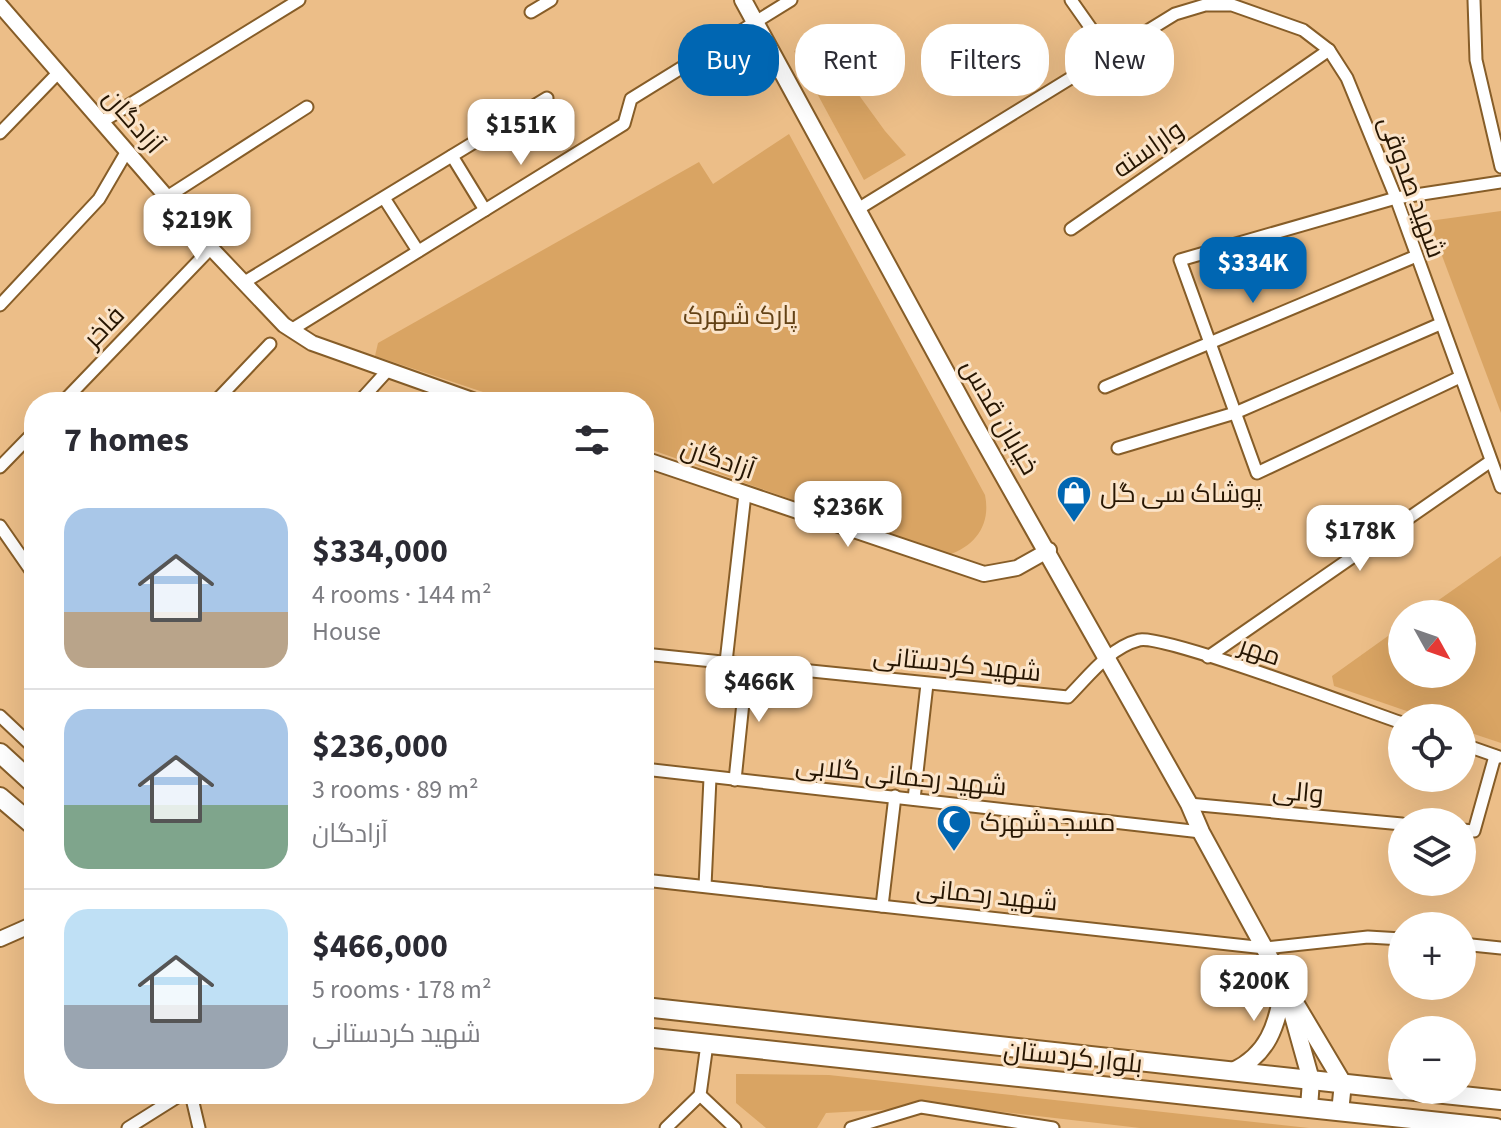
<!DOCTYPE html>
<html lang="en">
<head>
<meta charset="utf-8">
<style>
	:root { --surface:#fff; --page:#f2f2f3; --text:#2b2b33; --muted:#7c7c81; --line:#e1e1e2; --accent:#0066b2 }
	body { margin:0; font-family:"Source Sans 3",Cairo,sans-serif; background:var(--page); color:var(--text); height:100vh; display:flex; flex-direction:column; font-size:30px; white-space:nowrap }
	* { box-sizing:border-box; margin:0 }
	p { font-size:26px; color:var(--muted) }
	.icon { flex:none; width:44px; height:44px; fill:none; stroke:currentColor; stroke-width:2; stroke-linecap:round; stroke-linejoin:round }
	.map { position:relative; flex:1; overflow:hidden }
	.details { position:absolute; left:24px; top:392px; width:630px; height:712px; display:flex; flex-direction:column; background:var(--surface); border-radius:32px; box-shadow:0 8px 32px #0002 }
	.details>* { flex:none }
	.guide { position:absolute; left:678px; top:24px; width:702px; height:72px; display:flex; gap:16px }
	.needle { width:52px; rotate:130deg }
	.controls { position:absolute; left:1388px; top:600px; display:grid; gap:16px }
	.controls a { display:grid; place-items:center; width:88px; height:88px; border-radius:50%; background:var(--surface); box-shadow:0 8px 32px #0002; font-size:40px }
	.price { position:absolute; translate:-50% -68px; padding:0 18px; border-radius:16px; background:#fff; color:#222; font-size:26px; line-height:52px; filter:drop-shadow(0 2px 4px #0008) }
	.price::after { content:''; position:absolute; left:50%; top:48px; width:24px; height:18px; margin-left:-12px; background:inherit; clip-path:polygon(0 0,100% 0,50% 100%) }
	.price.on { background:var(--accent); color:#fff }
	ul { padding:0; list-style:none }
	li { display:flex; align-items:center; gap:24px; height:200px; padding:0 40px }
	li+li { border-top:2px solid var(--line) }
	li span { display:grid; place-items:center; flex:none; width:224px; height:160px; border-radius:24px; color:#555 }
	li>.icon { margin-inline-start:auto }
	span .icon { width:96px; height:96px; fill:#fffc; stroke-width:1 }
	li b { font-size:34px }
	h2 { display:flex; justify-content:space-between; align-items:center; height:96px; padding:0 40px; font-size:34px }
	.pill { padding:0 28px; border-radius:32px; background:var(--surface); box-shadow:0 8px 32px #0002; font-size:28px; line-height:72px }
	.pill.on { background:var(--accent); color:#fff }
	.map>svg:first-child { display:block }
</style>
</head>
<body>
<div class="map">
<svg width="1501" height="1128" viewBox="0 0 1501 1128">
	<rect width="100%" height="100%" fill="#ecbe88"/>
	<g fill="#d9a463">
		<path d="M816 36 885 131 906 155 864 180 794 51Z"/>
		<path d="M789 134 985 495C991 524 976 546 948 555L644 447V402H513L375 356 378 343 699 162 713 184Z"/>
		<path d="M1501 211V413L1429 221Z"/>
		<path d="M1501 556V743L1462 730V718H1427L1334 686 1332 676 1402 626V674H1462V614H1419Z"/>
		<path d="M736 1074 829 1075 1309 1128H1140L952 1106 826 1113 817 1128H766L736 1103Z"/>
	</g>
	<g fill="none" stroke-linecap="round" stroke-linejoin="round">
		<defs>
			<g id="minor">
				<path d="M1071 0 1109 54"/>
				<path d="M1474 0 1476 60 1501 167"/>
				<path d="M531 12 551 0"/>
				<path d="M103 121 299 0"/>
				<path d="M0 133 58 73"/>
				<path d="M452 156 485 210"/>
				<path d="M167 197 307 107"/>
				<path d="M384 198 418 251"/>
				<path d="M858 209 1175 14 1205 5H1232L1303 30 1329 50 1347 78 1396 198 1501 487"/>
				<path d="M1071 229 1329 50"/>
				<path d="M243 283 547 98"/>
				<path d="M0 305 99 199 127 151"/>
				<path d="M291 330 624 124 631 99 791 0"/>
				<path d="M1460 377 1257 473 1180 260 1396 198 1501 182"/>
				<path d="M1105 387 1414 257"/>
				<path d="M63 402 211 248"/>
				<path d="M215 402 270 344"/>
				<path d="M359 402 388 370"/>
				<path d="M1118 448 1235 413 1440 324"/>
				<path d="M0 467 34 432"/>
				<path d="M0 526 34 575"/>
				<path d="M644 654 1068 697C1089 676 1109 648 1139 640 1164 634 1363 710 1402 723"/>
				<path d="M1208 657 1491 461"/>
				<path d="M726 662 745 494"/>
				<path d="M0 716 34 748"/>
				<path d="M1462 744 1499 757"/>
				<path d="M644 769 1201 832"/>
				<path d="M735 780 747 664"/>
				<path d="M914 799 927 684"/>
				<path d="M1189 804 1402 824"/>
				<path d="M1462 830 1474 831 1495 756"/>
				<path d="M644 880 1265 948 1368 937 1402 939"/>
				<path d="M705 886 710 778"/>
				<path d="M882 906 895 796"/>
				<path d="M1462 944 1501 948"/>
				<path d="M707 1044 700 1095 735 1128"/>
				<path d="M191 1094 199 1128"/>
				<path d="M128 1128 182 1094"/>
				<path d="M666 1128 700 1095"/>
				<path d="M851 1128 921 1107 1053 1128"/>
			</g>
			<g id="tertiary">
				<path d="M0 5 211 248 284 325 312 343 478 402"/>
				<path d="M644 459 984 574 1017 568 1049 550"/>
				<path d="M0 939 34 924"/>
			</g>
			<g id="secondary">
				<path d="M743 0 972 420 1189 804 1201 832 1284 984 1343 1083 1340 1112"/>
				<path d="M1290 1005 1311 1080 1309 1108"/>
				<path d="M1233 1071C1268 1055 1277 1025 1283 990"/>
			</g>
			<g id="primary">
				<path d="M0 753 34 784"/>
				<path d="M0 797 34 826"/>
				<path d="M644 1007 1402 1090"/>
				<path d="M644 1037 1496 1128"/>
				<path d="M1406 1090 1501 1100"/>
			</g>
		</defs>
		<use href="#minor" stroke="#865d28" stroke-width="15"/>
		<use href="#tertiary" stroke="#865d28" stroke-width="18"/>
		<use href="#secondary" stroke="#865d28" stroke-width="20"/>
		<use href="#primary" stroke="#865d28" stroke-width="22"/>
		<use href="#minor" stroke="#fff" stroke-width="11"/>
		<use href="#tertiary" stroke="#fff" stroke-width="14"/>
		<use href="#secondary" stroke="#fff" stroke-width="16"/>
		<use href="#primary" stroke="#fff" stroke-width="18"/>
	</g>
	<defs>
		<symbol id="shop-pin" viewBox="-11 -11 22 30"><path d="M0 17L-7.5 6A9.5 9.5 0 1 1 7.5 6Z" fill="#0066b2" stroke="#fbe4c9"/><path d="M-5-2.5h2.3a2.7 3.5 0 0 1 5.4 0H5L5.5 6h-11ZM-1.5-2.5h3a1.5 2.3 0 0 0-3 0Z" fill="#fff"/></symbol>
		<symbol id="mosque-pin" viewBox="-11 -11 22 30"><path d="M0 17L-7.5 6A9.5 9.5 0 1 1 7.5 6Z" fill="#0066b2" stroke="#fbe4c9"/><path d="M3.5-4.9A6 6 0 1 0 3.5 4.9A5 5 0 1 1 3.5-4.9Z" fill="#fff"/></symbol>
	</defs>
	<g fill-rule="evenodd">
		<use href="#shop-pin" x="1054" y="473" width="40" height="54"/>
		<use href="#mosque-pin" x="934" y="802" width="40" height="54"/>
	</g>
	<g text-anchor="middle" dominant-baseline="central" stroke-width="6" stroke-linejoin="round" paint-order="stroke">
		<g font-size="26" fill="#271602" stroke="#fbe4c9">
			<text transform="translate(133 121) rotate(49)">آزادگان</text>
			<text transform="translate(1148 149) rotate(-35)">واراسته</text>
			<text transform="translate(1412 187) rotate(70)">شهید صدوقی</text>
			<text transform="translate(104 327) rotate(-46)">فاخر</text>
			<text transform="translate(1000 417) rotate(60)">خیابان قدس</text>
			<text transform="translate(718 459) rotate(19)">آزادگان</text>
			<text transform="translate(1260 651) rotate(19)">مهر</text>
			<text transform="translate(957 664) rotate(6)">شهید کردستانی</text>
			<text transform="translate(901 776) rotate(6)">شهید رحمانی گلابی</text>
			<text transform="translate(1298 792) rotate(5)">والی</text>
			<text transform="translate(987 895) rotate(6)">شهید رحمانی</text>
			<text transform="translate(1073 1057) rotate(6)">بلوار کردستان</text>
		</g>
		<g font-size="26" fill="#634216" stroke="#fbe4c9">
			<text x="740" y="315">پارک شهرک</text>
		</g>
		<g font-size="26" fill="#271602" stroke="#fbe4c9" text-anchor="start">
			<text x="1100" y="493">پوشاک سی گل</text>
			<text x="980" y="822">مسجدشهرک</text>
		</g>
	</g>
</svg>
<div class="controls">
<a><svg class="needle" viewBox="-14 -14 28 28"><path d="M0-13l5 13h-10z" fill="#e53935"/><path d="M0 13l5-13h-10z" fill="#7c7c81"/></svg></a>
<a><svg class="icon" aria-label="locate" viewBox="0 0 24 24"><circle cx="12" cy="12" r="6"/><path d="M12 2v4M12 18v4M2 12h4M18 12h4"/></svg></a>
<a><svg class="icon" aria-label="layers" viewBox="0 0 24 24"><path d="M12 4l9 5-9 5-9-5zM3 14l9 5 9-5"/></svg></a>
<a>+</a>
<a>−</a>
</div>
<b class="price" style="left:521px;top:167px">$151K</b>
<b class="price" style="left:197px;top:262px">$219K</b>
<b class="price on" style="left:1253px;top:305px">$334K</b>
<b class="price" style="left:848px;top:549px">$236K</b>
<b class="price" style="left:1360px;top:573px">$178K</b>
<b class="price" style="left:759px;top:724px">$466K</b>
<b class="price" style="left:1254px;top:1023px">$200K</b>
<div class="guide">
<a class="pill on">Buy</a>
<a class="pill">Rent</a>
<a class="pill">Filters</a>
<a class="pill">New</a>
</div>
<section class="details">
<h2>7 homes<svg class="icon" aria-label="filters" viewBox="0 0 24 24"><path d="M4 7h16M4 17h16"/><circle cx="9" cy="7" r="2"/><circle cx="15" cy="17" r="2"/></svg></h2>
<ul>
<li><span style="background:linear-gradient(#a9c7e8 65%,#b9a48a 0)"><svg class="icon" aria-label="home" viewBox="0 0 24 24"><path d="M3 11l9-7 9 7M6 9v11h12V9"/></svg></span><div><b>$334,000</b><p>4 rooms · 144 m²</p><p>House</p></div></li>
<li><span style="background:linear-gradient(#a9c7e8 60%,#7fa58c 0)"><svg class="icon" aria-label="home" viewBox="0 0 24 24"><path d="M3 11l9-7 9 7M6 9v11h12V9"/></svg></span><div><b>$236,000</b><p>3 rooms · 89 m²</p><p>آزادگان</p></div></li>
<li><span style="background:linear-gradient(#bfe0f5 60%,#9aa5b1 0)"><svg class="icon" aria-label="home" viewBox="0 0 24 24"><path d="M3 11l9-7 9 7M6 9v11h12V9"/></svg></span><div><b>$466,000</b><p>5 rooms · 178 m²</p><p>شهید کردستانی</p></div></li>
</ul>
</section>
</div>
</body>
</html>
